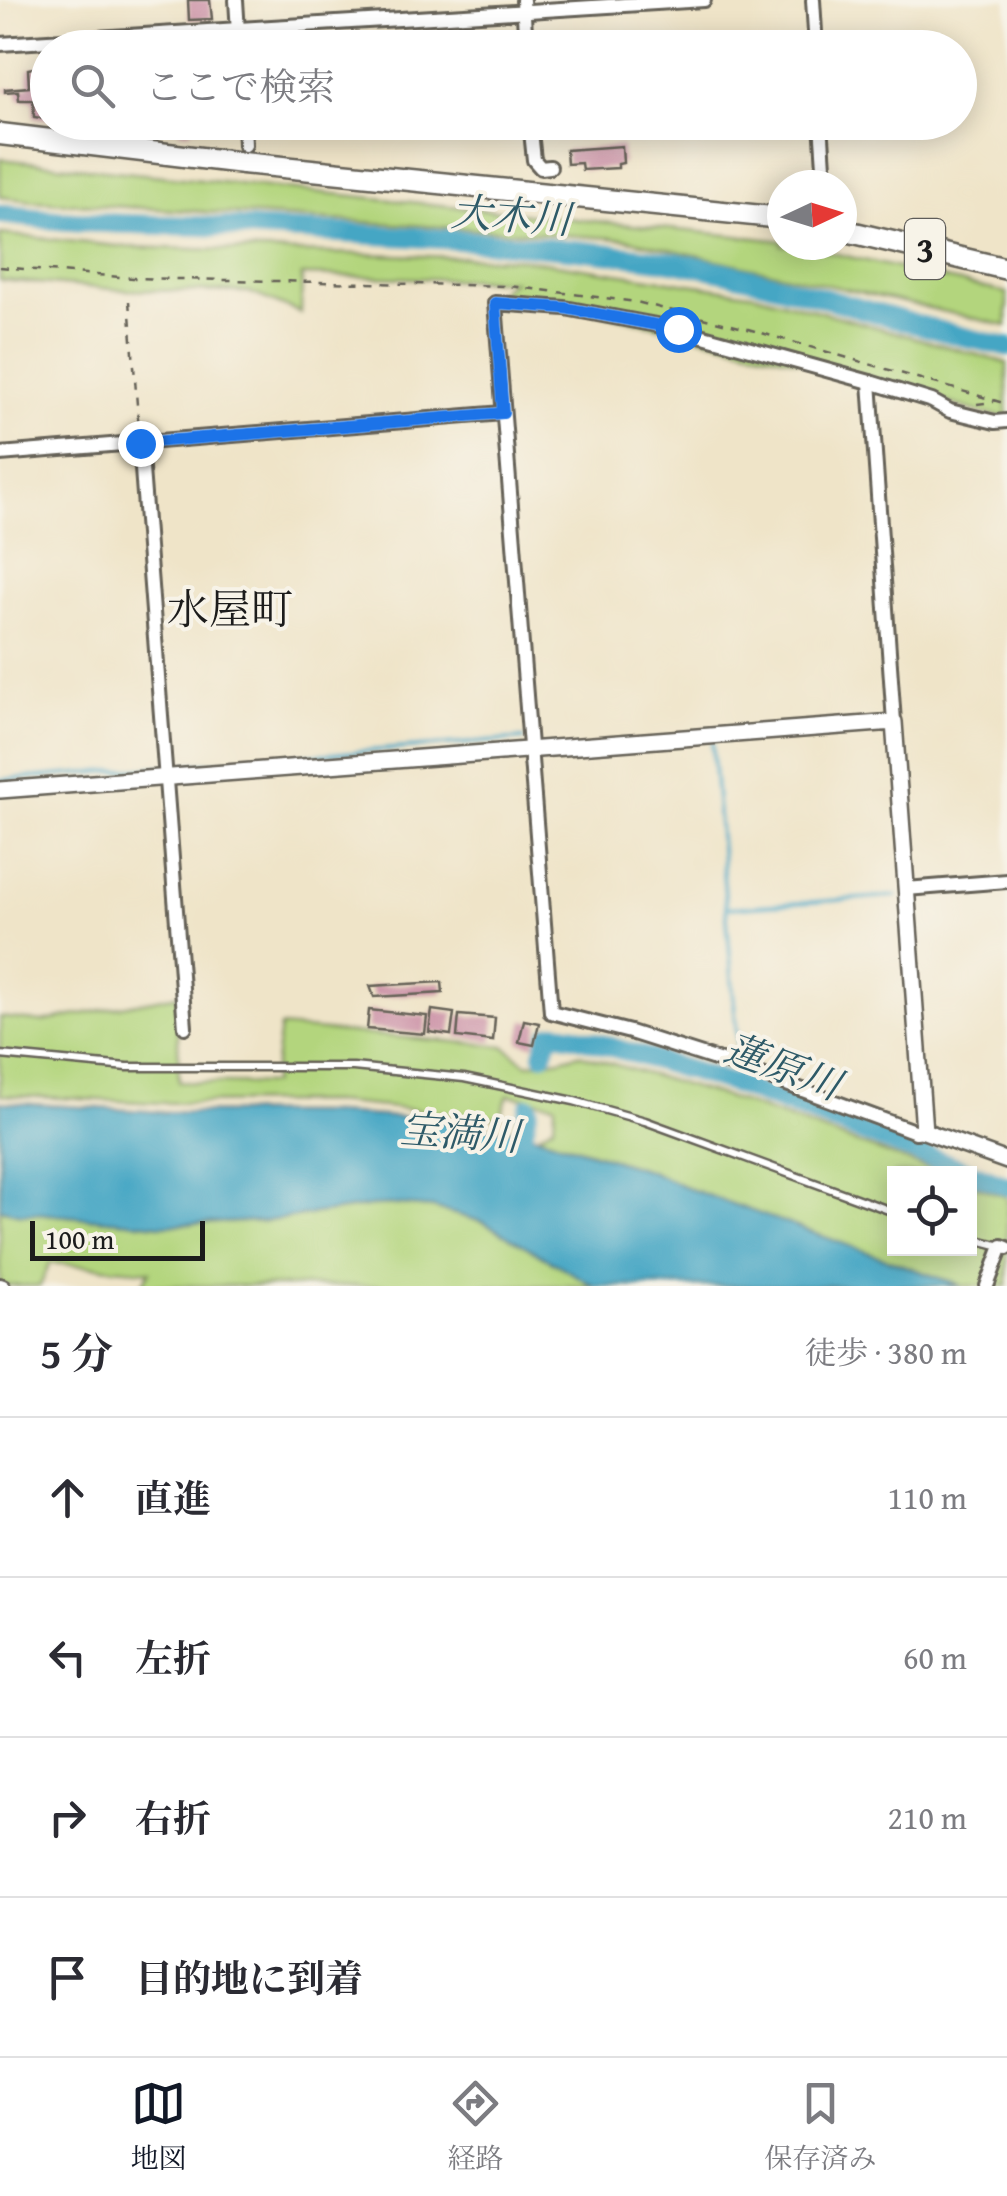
<!DOCTYPE html>
<html lang="ja">
<head>
<meta charset="utf-8">
<style>
	:root { --surface:#fff; --page:#f7f7f7; --text:#2b2b33; --muted:#7c7c81; --line:#e1e1e2; --accent:#111827 }
	body { margin:0; font-family:"Gentium Book Plus","Noto Serif JP",serif; background:var(--page); color:var(--text) }
	.controls { position:absolute; right:30px; bottom:30px; display:grid; overflow:hidden; border-radius:0px; box-shadow:0 5px 25px #0003 }
	.controls button { width:90px; height:90px; display:grid; place-items:center; padding:0; border:0; border-bottom:2px solid var(--line); background:var(--surface); color:var(--text); font:50px sans-serif }
	.compass { position:absolute; left:767px; top:170px; width:90px; height:90px; border-radius:50%; background:var(--surface); box-shadow:0 5px 25px #0003; rotate:86deg }
	.scale { position:absolute; left:30px; bottom:25px; width:175px; box-sizing:border-box; padding-left:10px; border:5px solid #1c1c1c; border-top:0; font-size:28px; line-height:35px; white-space:nowrap; color:#1c1c1c; -webkit-text-stroke:8px #f7f3e8; paint-order:stroke }
	.stop { position:absolute; width:30px; height:30px; margin:-22px; border:8px solid #1a73e8; border-radius:50%; background:#fff }
	.stop.end { background:#1a73e8; border-color:#fff; box-shadow:0 2px 10px #0008 }
	.list { margin:0; padding:0; list-style:none }
	h2 { display:flex; justify-content:space-between; align-items:center; height:130px; margin:0; padding:0 40px; font-size:42px }
	h2 small { font-size:32px; font-weight:400; color:var(--muted) }
	.list li { display:grid; grid-template-columns:65px 1fr auto; gap:30px; align-items:center; box-sizing:border-box; height:160px; padding:0 40px; border-top:2px solid var(--line) }
	.list b { display:block; font-size:38px; white-space:nowrap }
	.list em { font-size:32px; font-style:normal; color:var(--muted) }
	.icon { flex:none; width:55px; height:55px; fill:none; stroke:currentColor; stroke-width:2; stroke-linecap:round; stroke-linejoin:round }
	.map { position:relative; flex:none; width:1007px; height:1286px; overflow:hidden }
	.search { position:absolute; background:var(--surface); box-shadow:0 5px 25px #0003; left:30px; right:30px; top:30px; height:110px; display:flex; align-items:center; gap:25px; box-sizing:border-box; padding:0 35px; border-radius:55px; color:var(--muted); font-size:38px }
	.sheet { height:770px; background:var(--surface) }
	nav { display:flex; justify-content:space-around; align-items:center; box-sizing:border-box; height:140px; border-top:2px solid var(--line); background:var(--surface); font-size:28px; color:var(--muted) }
	nav a { display:grid; justify-items:center; gap:5px }
	nav .on { color:var(--accent) }
	.map>svg:first-child { display:block }
	.green { fill:#b3d57d; stroke:#68784c; stroke-width:2.5 }
	.water { fill:#44a6c4; stroke:#306170; stroke-width:2.5 }
	.lines { fill:none; stroke-linecap:round; stroke-linejoin:round }
	.stream { stroke:#44a6c4; stroke-width:4 }
	.river { stroke:#44a6c4; stroke-width:20 }
	.building { fill:#cc93a7 }
	.service-casing { stroke:#666258; stroke-width:11 }
	.minor-casing { stroke:#666258; stroke-width:18 }
	.tertiary-casing { stroke:#666258; stroke-width:20 }
	.trunk-casing { stroke:#666258; stroke-width:25 }
	.path { stroke:#666258; stroke-width:2.5; stroke-dasharray:8 8; stroke-linecap:butt }
	.service { stroke:#fff; stroke-width:6 }
	.minor { stroke:#fff; stroke-width:12 }
	.tertiary { stroke:#fff; stroke-width:15 }
	.trunk { stroke:#fff; stroke-width:20 }
	.route { stroke:#1a73e8; stroke-width:12 }
	.labels { text-anchor:middle; dominant-baseline:central; stroke-width:8; stroke-linejoin:round; paint-order:stroke }
	.shield { fill:#f7f3e8; stroke:#5e5c59; stroke-width:2.5 }
	.shield-label { font-size:35px; font-weight:bold; fill:#1c1c1c }
	.water-label { font-size:40px; font-style:italic; fill:#2e5a68; stroke:#f7f3e8 }
	.quarter-label { font-size:42px; fill:#1c1c1c; stroke:#f7f3e8 }
</style>
</head>
<body>
<div class="map">
<svg width="1007" height="1286" viewBox="0 0 1007 1286">
	<rect width="100%" height="100%" fill="#f7f3e8"/>
	<filter id="ink" filterUnits="userSpaceOnUse"><feTurbulence type="fractalNoise" baseFrequency=".01" numOctaves="2"/><feDisplacementMap in="SourceGraphic" scale="20" xChannelSelector="R" yChannelSelector="G"/><feConvolveMatrix kernelMatrix="1 2 1 2 8 2 1 2 1" color-interpolation-filters="sRGB"/></filter>
	<filter id="wash" filterUnits="userSpaceOnUse"><feTurbulence type="fractalNoise" baseFrequency=".0048" numOctaves="4" result="noise"/><feDisplacementMap in="SourceGraphic" scale="40" xChannelSelector="R" yChannelSelector="G"/><feGaussianBlur stdDeviation="2.25" result="paint"/><feColorMatrix in="noise" values="0 0 0 0 0 0 0 0 0 0 0 0 0 0 0 0 0 1.4 0 .05"/><feComposite in="paint" operator="in"/></filter>
	<g filter="url(#wash)">
		<rect width="100%" height="100%" fill="#efe4c8"/>
		<!-- green -->
		<g class="green">
			<polygon points="0,159 775,240 782,241 782,245 798,245 1007,293 1007,326 625,239 33,201 0,197"/>
			<polygon points="0,234 126,247 523,259 756,294 1007,363 1007,417 985,414 873,379 570,305 491,298 513,281 302,275 301,313 249,292 124,290 0,280"/>
			<polygon points="177,995 179,1082 272,1084 280,1027 504,1046 527,1064 560,1059 579,1054 736,1100 941,1173 894,1174 894,1248 970,1248 970,1184 1007,1197 1007,1286 962,1286 690,1189 650,1171 538,1135 554,1125 555,1104 508,1095 500,1118 333,1102 159,1103 0,1095 0,1017 42,1022"/>
			<polygon points="398,1205 433,1208 483,1222 595,1286 141,1286 150,1271 50,1263 40,1286 0,1286 0,1209 21,1214 36,1213 161,1225 267,1221 371,1206"/>
		</g>
		<!-- water -->
		<polygon class="water" points="0,1102 163,1112 335,1113 415,1118 504,1130 517,1129 650,1171 690,1189 962,1286 595,1286 483,1222 433,1208 398,1205 371,1206 267,1221 161,1225 36,1213 21,1214 0,1209"/>
		<g class="lines">
			<!-- stream -->
			<g class="stream">
				<polyline points="712,742 739,1061"/>
				<polyline points="172,766 523,739"/>
				<polyline points="0,780 160,767"/>
				<polyline points="727,908 896,896"/>
				<polyline points="543,1033 549,1035"/>
				<polyline points="734,1084 738,1074"/>
			</g>
			<!-- river -->
			<g class="river">
				<path d="M0 214C81 225 162 224 243 228 379 235 517 241 653 259 774 276 888 322 1007 347"/>
				<polyline points="543,1054 549,1035 556,1033 575,1036 734,1084 1007,1186"/>
				<polyline points="518,1156 529,1107"/>
			</g>
		</g>
		<g id="blocks">
			<!-- building -->
			<g class="building">
				<polygon points="188,0 210,0 212,19 189,20"/>
				<polygon points="206,41 207,48 172,48 172,43"/>
				<polygon points="48,65 48,119 34,117 33,100 19,100 18,91 5,92 5,89 29,87 28,69"/>
				<polygon points="178,122 202,122 202,127 190,128 191,132 179,131"/>
				<polygon points="622,146 623,163 618,164 618,168 582,170 581,163 567,164 566,150"/>
				<polygon points="442,982 443,993 374,997 370,986"/>
				<polygon points="369,1010 427,1016 425,1034 367,1029"/>
				<polygon points="432,1010 454,1013 451,1035 429,1032"/>
				<polygon points="459,1015 495,1018 493,1041 457,1037"/>
				<polygon points="524,1020 539,1023 534,1045 519,1042"/>
			</g>
		</g>
	</g>
	<g filter="url(#ink)">
		<use href="#blocks" fill-opacity="0" stroke="#666258" stroke-width="2.5"/>
		<g class="lines">
			<defs>
				<g id="service">
					<polyline points="0,1055 127,1067 353,1067 464,1078 574,1101 645,1121 894,1212"/>
					<polyline points="970,1238 1001,1246"/>
				</g>
				<g id="minor">
					<polyline points="236,0 239,48"/>
					<polyline points="523,0 526,48"/>
					<polyline points="813,0 816,48"/>
					<polyline points="0,44 704,0"/>
					<polyline points="244,122 245,145"/>
					<polyline points="530,122 534,160 541,168 550,167"/>
					<polyline points="821,122 825,182"/>
					<polyline points="870,382 894,722"/>
					<polyline points="140,443 185,1027"/>
					<polyline points="0,454 503,413"/>
					<polyline points="906,889 1007,881"/>
					<polyline points="924,1131 916,1132 743,1068 630,1032 551,1012 495,303 565,308 678,329 870,382 932,401 950,411 995,422 1007,421"/>
					<polyline points="0,1285 3,1286"/>
					<polyline points="987,1286 1002,1246 1007,1248"/>
				</g>
				<polyline id="tertiary" points="0,790 894,722 924,1131 1007,1161"/>
				<g id="trunk">
					<polyline points="0,134 243,163 782,218"/>
					<polyline points="842,230 1007,269"/>
				</g>
			</defs>
			<!-- service casing -->
			<use href="#service" class="service-casing"/>
			<!-- minor casing -->
			<use href="#minor" class="minor-casing"/>
			<!-- tertiary casing -->
			<use href="#tertiary" class="tertiary-casing"/>
			<!-- trunk casing -->
			<use href="#trunk" class="trunk-casing"/>
			<!-- path -->
			<g class="path">
				<polyline points="0,267 133,278 509,286 636,302 748,329 1007,404"/>
				<polyline points="129,301 139,431"/>
				<polyline points="977,404 994,402"/>
			</g>
			<!-- service -->
			<use href="#service" class="service"/>
			<!-- minor -->
			<use href="#minor" class="minor"/>
			<!-- tertiary -->
			<use href="#tertiary" class="tertiary"/>
			<!-- trunk -->
			<use href="#trunk" class="trunk"/>
		</g>
	</g>
	<g class="lines" filter="url(#ink)">
		<!-- route -->
		<polyline class="route" points="140,443 503,413 495,303 565,308 678,329"/>
	</g>
	<g class="labels">
		<!-- shield labels -->
		<rect class="shield" x="905" y="219" width="40" height="60" rx="8"/>
		<g class="shield-label">
			<text x="925" y="249">3</text>
		</g>
		<!-- water labels -->
		<g class="water-label">
			<text transform="translate(511 215) rotate(4)">大木川</text>
			<text transform="translate(783 1066) rotate(20)">蓮原川</text>
			<text transform="translate(460 1132) rotate(4)">宝満川</text>
		</g>
		<!-- quarter labels -->
		<g class="quarter-label">
			<text x="230" y="608">水屋町</text>
		</g>
	</g>
</svg>
<div class="controls">
<button><svg class="icon" aria-label="locate" viewBox="0 0 24 24"><circle cx="12" cy="12" r="6"/><path d="M12 2v4M12 18v4M2 12h4M18 12h4"/></svg></button>
</div>
<svg class="compass" viewBox="-18 -18 36 36"><path d="M0-13l5 13h-10z" fill="#e53935"/><path d="M0 13l5-13h-10z" fill="#7c7c81"/></svg>
<div class="scale">100 m</div>
<div class="stop" style="left:678px;top:329px"></div>
<div class="stop end" style="left:140px;top:443px"></div>
<div class="search"><svg class="icon" aria-label="search" viewBox="0 0 24 24"><circle cx="10" cy="10" r="6"/><path d="M15 15l6 6"/></svg>ここで検索</div>
</div>
<section class="sheet">
<h2>5 分<small>徒歩 · 380 m</small></h2>
<ul class="list">
<li><svg class="icon" aria-label="ahead" viewBox="0 0 24 24"><path d="M12 20V5M6 11l6-6 6 6"/></svg><div><b>直進</b></div><em>110 m</em></li>
<li><svg class="icon" aria-label="left" viewBox="0 0 24 24"><path d="M17 20v-9H6M10 6l-5 5 5 5"/></svg><div><b>左折</b></div><em>60 m</em></li>
<li><svg class="icon" aria-label="right" viewBox="0 0 24 24"><path d="M7 20v-9h11M14 6l5 5-5 5"/></svg><div><b>右折</b></div><em>210 m</em></li>
<li><svg class="icon" aria-label="arrive" viewBox="0 0 24 24"><path d="M6 21V4h12l-3 4 3 4H6"/></svg><div><b>目的地に到着</b></div></li>
</ul>
</section>
<nav>
<a class="on"><svg class="icon" aria-label="map" viewBox="0 0 24 24"><path d="M3 6l6-2 6 2 6-2v14l-6 2-6-2-6 2zM9 4v14M15 6v14"/></svg>地図</a>
<a><svg class="icon" aria-label="directions" viewBox="0 0 24 24"><path d="M12 3l9 9-9 9-9-9zM9 14v-3h6M13 9l2 2-2 2"/></svg>経路</a>
<a><svg class="icon" aria-label="saved" viewBox="0 0 24 24"><path d="M7 4h10v16l-5-4-5 4z"/></svg>保存済み</a>
</nav>
</body>
</html>
